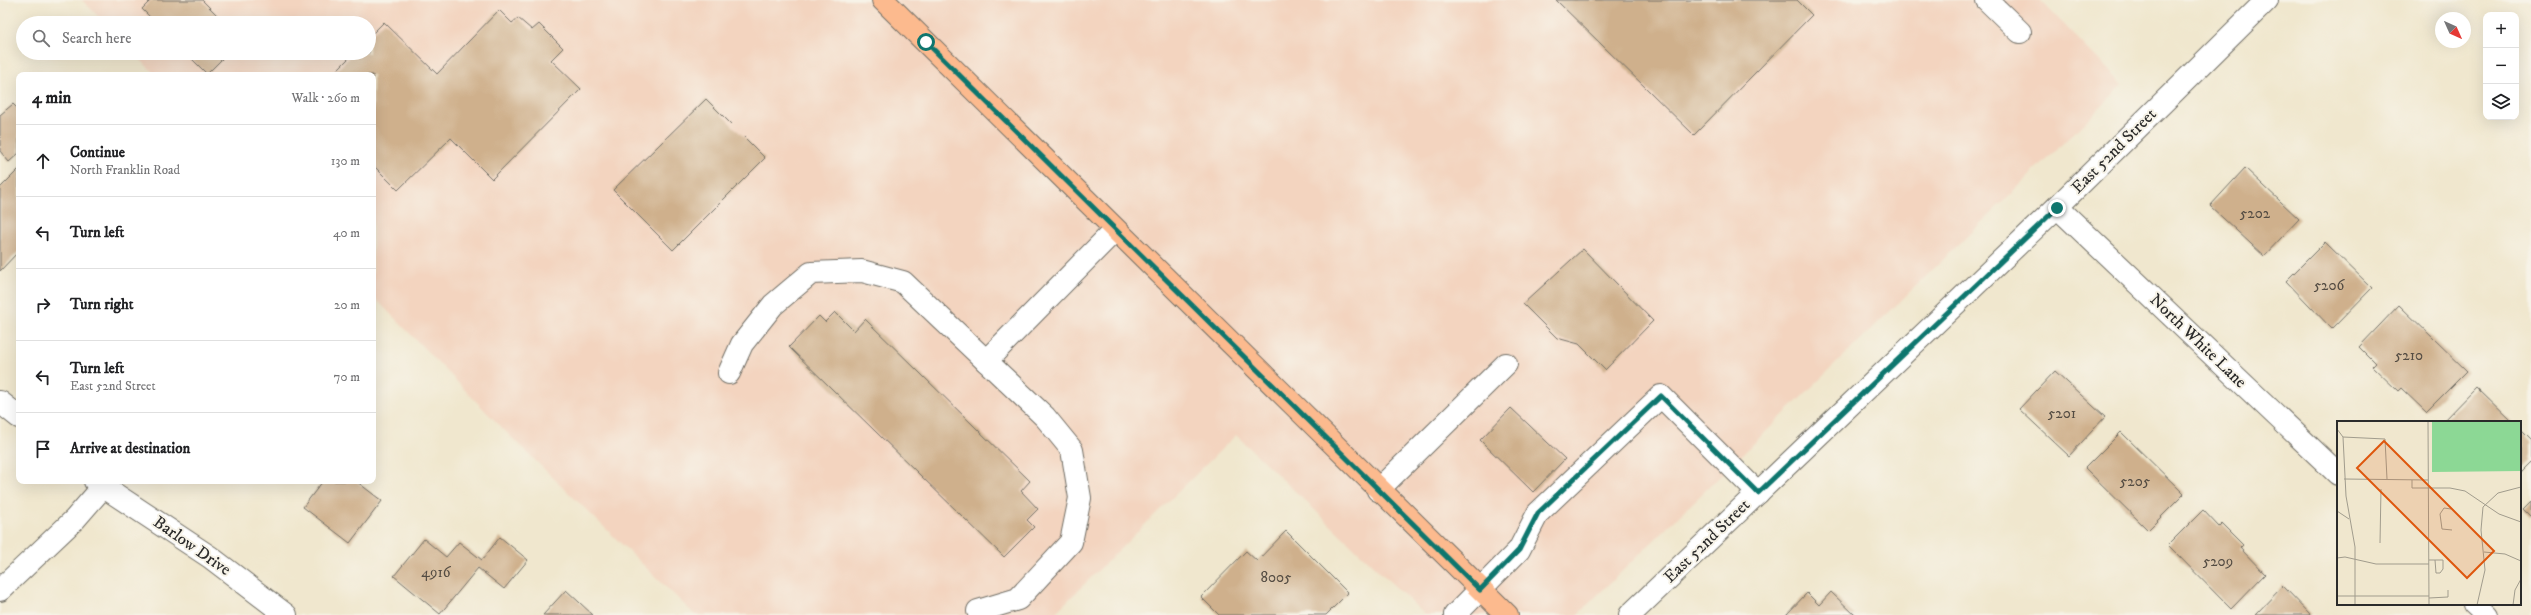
<!DOCTYPE html>
<html lang="en">
<head>
<meta charset="utf-8">
<style>
	:root { --surface:#fff; --page:#f6f6f6; --text:#202124; --muted:#757577; --line:#e0e0e0 }
	body { margin:0; font-family:"IM FELL DW Pica",serif; background:var(--page); color:var(--text) }
	.controls { position:absolute; right:12px; top:12px; display:grid; overflow:hidden; border-radius:8px; box-shadow:0 4px 16px #0002 }
	.controls button { width:36px; height:36px; display:grid; place-items:center; padding:0; border:0; border-bottom:1px solid var(--line); background:var(--surface); color:var(--text); font:20px sans-serif }
	.compass { position:absolute; left:2435px; top:12px; width:36px; height:36px; border-radius:50%; background:var(--surface); box-shadow:0 4px 16px #0002; rotate:135deg }
	.stop { position:absolute; width:12px; height:12px; margin:-9px; border:3px solid #0f766e; border-radius:50%; background:#fff }
	.stop.end { background:#0f766e; border-color:#fff; box-shadow:0 1px 4px #0008 }
	.list { margin:0; padding:0; list-style:none }
	h2 { display:flex; justify-content:space-between; align-items:center; height:52px; margin:0; padding:0 16px; font-size:17px }
	h2 small { font-size:13px; font-weight:400; color:var(--muted) }
	.list li { display:grid; grid-template-columns:26px 1fr auto; gap:12px; align-items:center; box-sizing:border-box; height:72px; padding:0 16px; border-top:1px solid var(--line) }
	.list b { display:block; font-size:15px; white-space:nowrap }
	.list p { margin:0; font-size:13px; white-space:nowrap; color:var(--muted) }
	.list em { font-size:13px; font-style:normal; color:var(--muted) }
	.icon { flex:none; width:22px; height:22px; fill:none; stroke:currentColor; stroke-width:2; stroke-linecap:round; stroke-linejoin:round }
	.map { position:relative; flex:none; width:2531px; height:615px; overflow:hidden }
	.search { position:absolute; background:var(--surface); box-shadow:0 4px 16px #0002; left:16px; top:16px; width:360px; height:44px; display:flex; align-items:center; gap:10px; box-sizing:border-box; padding:0 14px; border-radius:22px; color:var(--muted); font-size:15px }
	.panel { position:absolute; background:var(--surface); box-shadow:0 4px 16px #0002; left:16px; top:72px; width:360px; height:412px; border-radius:8px }
	.map>svg:first-child { display:block }
	.built { fill:#f3d4bf }
	.building { fill:#cfb08c }
	.lines { fill:none; stroke-linecap:round; stroke-linejoin:round }
	.minor-casing { stroke:#706d64; stroke-width:24 }
	.major-casing { stroke:#706d64; stroke-width:24 }
	.minor { stroke:#fff; stroke-width:22 }
	.major { stroke:#fcba8e; stroke-width:22 }
	.route { stroke:#0f766e; stroke-width:5 }
	.labels { text-anchor:middle; dominant-baseline:central; stroke-width:4; stroke-linejoin:round; paint-order:stroke }
	.number-label { font-size:15px; fill:#544c43 }
	.street-label { font-size:17px; fill:#2b2b2b; stroke:#f7f3e8 }
	.inset-road { fill:none; stroke:#a19c8d; stroke-width:1 }
	.view { fill:#df570e; fill-opacity:0.15; stroke:#df570e; stroke-width:2 }
	.inset-edge { fill:none; stroke:#2b2b2b; stroke-width:2 }
</style>
</head>
<body>
<div class="map">
<svg width="2531" height="615" viewBox="0 0 2531 615">
	<rect width="100%" height="100%" fill="#f7f3e8"/>
	<filter id="ink" filterUnits="userSpaceOnUse"><feTurbulence type="fractalNoise" baseFrequency=".025" numOctaves="2"/><feDisplacementMap in="SourceGraphic" scale="8" xChannelSelector="R" yChannelSelector="G"/><feConvolveMatrix kernelMatrix="1 2 1 2 8 2 1 2 1" color-interpolation-filters="sRGB"/></filter>
	<filter id="wash" filterUnits="userSpaceOnUse"><feTurbulence type="fractalNoise" baseFrequency=".012" numOctaves="4" result="noise"/><feDisplacementMap in="SourceGraphic" scale="16" xChannelSelector="R" yChannelSelector="G"/><feGaussianBlur stdDeviation="0.9" result="paint"/><feColorMatrix in="noise" values="0 0 0 0 0 0 0 0 0 0 0 0 0 0 0 0 0 1.4 0 .05"/><feComposite in="paint" operator="in"/></filter>
	<g filter="url(#wash)">
		<rect width="100%" height="100%" fill="#f0e7ce"/>
		<!-- built -->
		<polygon class="built" points="82,0 2040,0 2123,85 1577,615 1425,615 1236,435 1053,615 695,615 511,437 373,296 373,75 156,75 134,53 369,53 369,23 105,23"/>
		<g id="blocks">
			<!-- building -->
			<g class="building">
				<polygon points="151,0 202,0 225,23 156,23 142,9"/>
				<polygon points="1556,0 1797,0 1812,15 1694,135"/>
				<polygon points="499,10 512,23 518,18 532,30 539,24 563,48 551,60 581,89 492,179 451,138 398,190 373,165 373,75 332,75 354,53 369,53 369,37 384,22 437,74"/>
				<polygon points="186,53 228,53 207,74"/>
				<polygon points="706,99 765,158 673,250 613,190"/>
				<polygon points="13,104 19,110 19,153 9,162 0,151 0,115"/>
				<polygon points="2245,168 2299,219 2264,256 2210,206"/>
				<polygon points="19,169 19,251 0,271 0,188"/>
				<polygon points="2325,242 2372,288 2332,329 2286,281"/>
				<polygon points="1583,249 1653,321 1605,370 1579,344 1557,338 1523,304"/>
				<polygon points="2399,305 2467,371 2426,412 2401,388 2398,391 2372,366 2375,363 2359,347"/>
				<polygon points="835,312 854,331 865,319 1030,481 1021,491 1038,509 1027,520 1034,527 1004,557 789,347 819,316 825,322"/>
				<polygon points="2055,371 2105,417 2069,456 2019,409"/>
				<polygon points="2476,387 2512,422 2442,422"/>
				<polygon points="1511,408 1565,459 1533,492 1480,440"/>
				<polygon points="2520,429 2531,440 2531,461 2520,472"/>
				<polygon points="2121,432 2184,494 2148,530 2085,468"/>
				<polygon points="323,481 356,481 382,501 350,543 303,507"/>
				<polygon points="2531,501 2531,517 2523,509"/>
				<polygon points="2203,510 2219,527 2222,524 2243,545 2240,548 2265,574 2231,609 2168,545"/>
				<polygon points="1286,531 1348,593 1326,615 1219,615 1201,597 1246,551 1257,561"/>
				<polygon points="500,537 528,560 504,589 478,568 440,614 394,576 424,539 446,557 459,542 482,560"/>
				<polygon points="2283,586 2311,615 2255,615"/>
				<polygon points="566,590 593,615 543,615"/>
				<polygon points="1831,592 1855,615 1786,615 1807,593 1819,605"/>
			</g>
		</g>
	</g>
	<g filter="url(#ink)">
		<use href="#blocks" fill-opacity="0" stroke="#706d64" stroke-width="1"/>
		<g class="lines">
			<defs>
				<g id="minor">
					<polyline points="1987,0 2020,32"/>
					<polyline points="2057,207 2338,474"/>
					<polyline points="986,361 1115,230"/>
					<polyline points="729,373 742,344 773,305 811,273 862,271 903,282 1045,417 1072,450 1080,498 1071,542 1018,599 978,611"/>
					<polyline points="0,402 19,417"/>
					<polyline points="95,481 210,557 286,615"/>
					<polyline points="1378,490 1506,364"/>
					<polyline points="0,590 75,519 102,488"/>
					<polyline points="2474,604 2486,615"/>
					<polyline points="1455,615 1519,550 1538,513 1661,396 1758,493"/>
					<polyline points="1630,615 2057,207 2267,0"/>
				</g>
				<polyline id="major" points="883,0 1507,615"/>
			</defs>
			<!-- minor casing -->
			<use href="#minor" class="minor-casing"/>
			<!-- major casing -->
			<use href="#major" class="major-casing"/>
			<!-- minor -->
			<use href="#minor" class="minor"/>
			<!-- major -->
			<use href="#major" class="major"/>
		</g>
	</g>
	<g class="lines" filter="url(#ink)">
		<!-- route -->
		<polyline class="route" points="926,42 1480,590 1519,550 1538,513 1661,396 1758,493 2057,208"/>
	</g>
	<g class="labels">
		<!-- number labels -->
		<g class="number-label">
			<text x="2255" y="213">5202</text>
			<text x="2329" y="285">5206</text>
			<text x="2409" y="355">5210</text>
			<text x="2062" y="413">5201</text>
			<text x="2135" y="481">5205</text>
			<text x="2218" y="561">5209</text>
			<text x="436" y="572">4916</text>
			<text x="1276" y="577">8005</text>
		</g>
		<!-- street labels -->
		<g class="street-label">
			<text transform="translate(2114 151) rotate(-45)">East 52nd Street</text>
			<text transform="translate(2198 341) rotate(44)">North White Lane</text>
			<text transform="translate(1707 541) rotate(-44)">East 52nd Street</text>
			<text transform="translate(192 546) rotate(35)">Barlow Drive</text>
		</g>
	</g>
	<!-- overview -->
	<g transform="translate(2337 421)">
		<rect width="184" height="184" fill="#f0e7ce"/>
		<path d="M95 0H184V50L95 51Z" fill="#8cd895"/>
		<path class="inset-road" d="M91 0 92 184M0 8 6 16 9 75 18 126V184M6 16 48 18 50 58M7 58 91 59M75 59V67H113L128 70 162 93 184 101M114 88 107 87 103 93 105 108 115 109M0 90 12 98M43 122 44 68M147 131 168 133 184 140M0 137 8 136 39 143H92M92 139H106V148L103 152H99L98 139M0 175H92M92 177 111 176V169M140 184 148 149 144 109 146 86 161 72 184 66M176 184 178 169 184 158"/>
		<path class="view" d="M47 20 157 130 130 157 20 47Z"/>
		<rect width="184" height="184" class="inset-edge"/>
	</g>
</svg>
<div class="controls">
<button>+</button>
<button>−</button>
<button><svg class="icon" aria-label="layers" viewBox="0 0 24 24"><path d="M12 4l9 5-9 5-9-5zM3 14l9 5 9-5"/></svg></button>
</div>
<svg class="compass" viewBox="-18 -18 36 36"><path d="M0-13l5 13h-10z" fill="#e53935"/><path d="M0 13l5-13h-10z" fill="#757577"/></svg>
<div class="stop" style="left:926px;top:42px"></div>
<div class="stop end" style="left:2057px;top:208px"></div>
<div class="search"><svg class="icon" aria-label="search" viewBox="0 0 24 24"><circle cx="10" cy="10" r="6"/><path d="M15 15l6 6"/></svg>Search here</div>
<section class="panel">
<h2>4 min<small>Walk · 260 m</small></h2>
<ul class="list">
<li><svg class="icon" aria-label="ahead" viewBox="0 0 24 24"><path d="M12 20V5M6 11l6-6 6 6"/></svg><div><b>Continue</b><p>North Franklin Road</p></div><em>130 m</em></li>
<li><svg class="icon" aria-label="left" viewBox="0 0 24 24"><path d="M17 20v-9H6M10 6l-5 5 5 5"/></svg><div><b>Turn left</b></div><em>40 m</em></li>
<li><svg class="icon" aria-label="right" viewBox="0 0 24 24"><path d="M7 20v-9h11M14 6l5 5-5 5"/></svg><div><b>Turn right</b></div><em>20 m</em></li>
<li><svg class="icon" aria-label="left" viewBox="0 0 24 24"><path d="M17 20v-9H6M10 6l-5 5 5 5"/></svg><div><b>Turn left</b><p>East 52nd Street</p></div><em>70 m</em></li>
<li><svg class="icon" aria-label="arrive" viewBox="0 0 24 24"><path d="M6 21V4h12l-3 4 3 4H6"/></svg><div><b>Arrive at destination</b></div></li>
</ul>
</section>
</div>
</body>
</html>
